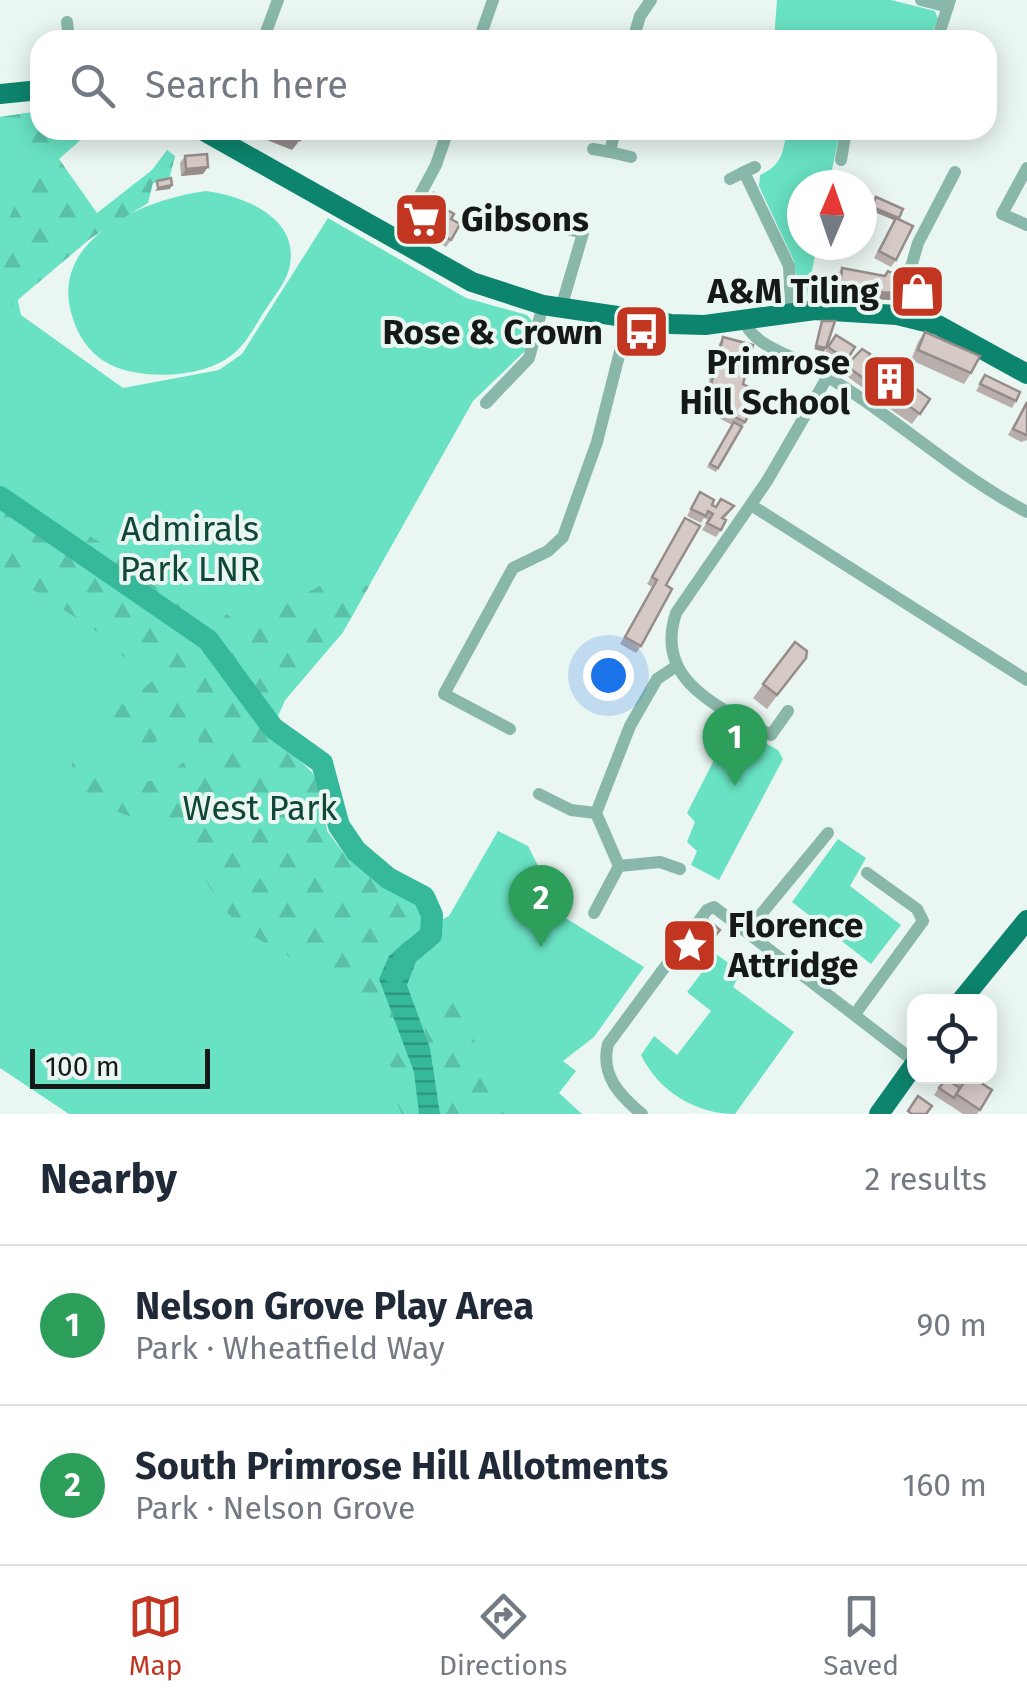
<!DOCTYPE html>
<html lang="en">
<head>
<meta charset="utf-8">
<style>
	:root { --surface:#fff; --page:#f2f2f3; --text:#1f2937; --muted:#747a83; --line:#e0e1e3; --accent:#c23621 }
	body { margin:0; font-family:"Fira Sans",sans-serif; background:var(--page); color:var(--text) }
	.controls { position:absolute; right:30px; bottom:30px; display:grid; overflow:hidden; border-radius:20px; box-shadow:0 5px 25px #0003 }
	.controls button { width:90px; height:90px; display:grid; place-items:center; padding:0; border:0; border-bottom:2px solid var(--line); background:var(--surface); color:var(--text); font:50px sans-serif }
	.compass { position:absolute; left:787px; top:170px; width:90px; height:90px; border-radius:50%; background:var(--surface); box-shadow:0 5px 25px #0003; rotate:2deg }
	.scale { position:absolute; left:30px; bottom:25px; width:180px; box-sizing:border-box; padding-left:10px; border:5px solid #151918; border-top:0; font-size:28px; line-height:35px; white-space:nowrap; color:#151918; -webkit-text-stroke:8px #eaf6f2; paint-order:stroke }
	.you { position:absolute; left:608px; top:675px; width:35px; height:35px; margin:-25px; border:8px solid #fff; border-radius:50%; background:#1a73e8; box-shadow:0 0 0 15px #1a73e833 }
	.badge { display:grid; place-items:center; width:65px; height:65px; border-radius:50%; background:var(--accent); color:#fff; font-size:32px; font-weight:700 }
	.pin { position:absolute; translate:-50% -82px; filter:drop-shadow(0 2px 5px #0008) }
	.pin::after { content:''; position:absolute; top:52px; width:35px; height:30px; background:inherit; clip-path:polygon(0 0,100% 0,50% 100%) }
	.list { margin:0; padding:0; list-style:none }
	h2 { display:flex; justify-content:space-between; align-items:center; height:130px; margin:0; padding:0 40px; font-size:42px }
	h2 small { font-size:32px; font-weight:400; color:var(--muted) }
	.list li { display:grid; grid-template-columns:65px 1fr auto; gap:30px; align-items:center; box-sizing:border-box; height:160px; padding:0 40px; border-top:2px solid var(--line) }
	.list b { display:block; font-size:38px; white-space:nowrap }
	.list p { margin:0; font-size:32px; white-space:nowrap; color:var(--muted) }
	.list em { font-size:32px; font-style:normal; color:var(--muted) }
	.icon { flex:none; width:55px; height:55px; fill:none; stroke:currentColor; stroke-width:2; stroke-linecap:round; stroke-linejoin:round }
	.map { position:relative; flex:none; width:1027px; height:1114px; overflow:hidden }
	.search { position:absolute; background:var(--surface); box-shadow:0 5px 25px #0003; left:30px; right:30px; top:30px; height:110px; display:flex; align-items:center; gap:25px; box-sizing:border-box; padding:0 35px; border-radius:30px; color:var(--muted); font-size:38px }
	.sheet { height:450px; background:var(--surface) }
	nav { display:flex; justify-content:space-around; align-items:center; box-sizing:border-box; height:140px; border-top:2px solid var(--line); background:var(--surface); font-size:28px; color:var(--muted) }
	nav a { display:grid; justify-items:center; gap:5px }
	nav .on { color:var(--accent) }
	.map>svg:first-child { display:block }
	.green { fill:#69e2c3 }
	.forest { fill:url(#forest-firs) }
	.water { fill:url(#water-rules) }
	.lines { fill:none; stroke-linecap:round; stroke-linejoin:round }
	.river { stroke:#36b99b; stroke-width:22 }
	.street { stroke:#89b8aa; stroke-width:12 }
	.primary { stroke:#0d846d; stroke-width:20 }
	.wall { fill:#b8aeab }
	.shaded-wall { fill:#968d8b }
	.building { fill:#d6cac7; stroke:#968d8b; stroke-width:2.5 }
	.labels { text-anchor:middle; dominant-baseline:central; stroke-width:8; stroke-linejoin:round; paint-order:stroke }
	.poi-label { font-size:35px; font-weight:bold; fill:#151918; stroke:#eaf6f2; text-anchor:end }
	.park-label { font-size:35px; fill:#10473a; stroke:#eaf6f2 }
</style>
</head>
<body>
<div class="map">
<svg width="1027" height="1114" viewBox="0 0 1027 1114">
	<defs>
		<pattern id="forest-firs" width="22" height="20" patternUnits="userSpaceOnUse" patternTransform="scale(2.5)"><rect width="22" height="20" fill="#69e2c3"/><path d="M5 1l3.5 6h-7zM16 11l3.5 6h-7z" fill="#5ac1a7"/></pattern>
		<pattern id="water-rules" width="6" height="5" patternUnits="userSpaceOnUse" patternTransform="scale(2.5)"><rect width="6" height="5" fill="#36b99b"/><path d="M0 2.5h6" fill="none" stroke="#2c967d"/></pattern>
	</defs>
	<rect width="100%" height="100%" fill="#eaf6f2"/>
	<!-- green -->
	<g class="green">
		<polygon points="777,0 891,0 935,11 938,19 929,40 774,40"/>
		<path d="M40 111V130H53L18 301 21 315 123 388 219 370 242 354 328 218 466 298 527 315 532 321 525 351 473 401 343 632 285 700 268 738C289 753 315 766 321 792 324 805 322 820 327 831 345 868 386 883 417 903L437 946 441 920 449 916 498 831 528 846 564 917 644 967 594 1037 563 1061 576 1071 559 1093 582 1114H69L0 1068V117Z"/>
		<path d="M787 130H840L829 185H802V245H817L807 297 798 291 794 261 759 186 760 175C782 165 783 153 787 130Z"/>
		<path d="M206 191C245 196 302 219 289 269 285 284 274 296 266 309 255 325 246 346 229 357 201 378 142 380 111 365 89 354 77 335 71 312 51 237 146 199 206 191Z"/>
		<polygon points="732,725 778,750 783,759 719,880 691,865 697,851 687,842 695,822 687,813"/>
		<polygon points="838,839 866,858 850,886 901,925 871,964 792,902"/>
		<path d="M716 954 741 972 733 987 794 1032 735 1114C696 1114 658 1091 641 1055L654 1036 677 1055 711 1011 687 992Z"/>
	</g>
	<!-- forest -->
	<g class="forest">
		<polygon points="40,111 40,130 92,130 59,159 97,213 152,170 167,150 175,156 169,180 153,183 148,203 91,238 0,315 0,218 9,218 39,154 21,145 11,126 0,130 0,117"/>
		<path d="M0 485 247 626 330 580 369 586 343 632 285 700 268 738 312 772 321 790 327 831 349 860 421 909 423 930 389 956 379 979 414 1072 419 1114H402L396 1101V1074L383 1056C400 989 279 963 239 925 227 913 215 898 207 882 199 864 198 840 181 827 166 815 146 822 129 816 106 809 87 795 70 779L73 760C91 759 93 765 109 773 148 793 172 777 198 746L199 731 191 723C164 726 157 755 125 745 112 741 108 734 105 721 124 697 152 690 166 662L160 654 124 657 102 635 0 568Z"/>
		<polygon points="442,972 450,973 459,986 486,1083 504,1114 440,1114 424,1026 435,1012 436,980"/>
	</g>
	<!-- water -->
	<polygon class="water" points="406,941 417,959 407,985 430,1048 440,1114 419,1114 414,1072 379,979 389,956"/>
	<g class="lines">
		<!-- river -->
		<polyline class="river" points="0,497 208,640 273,728 322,763 339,826 356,851 388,878 424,897 432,915 431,935 408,954 395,974"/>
		<!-- street -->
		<g class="street">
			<polyline points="921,0 948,7"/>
			<polyline points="67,22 69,40"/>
			<polyline points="263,40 278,0"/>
			<polyline points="479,40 493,0"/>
			<polyline points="633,40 640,16 651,0"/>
			<polyline points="937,40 950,0"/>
			<polyline points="593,149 610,152 615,130"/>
			<polyline points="610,152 631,157"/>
			<polyline points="841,160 846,130"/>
			<polyline points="755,167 744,172 789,266 791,311"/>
			<polyline points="1027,168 1002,214 1027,225"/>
			<polyline points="730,179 744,172"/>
			<polyline points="397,238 436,165 448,130"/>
			<polyline points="561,308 583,233 564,228"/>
			<polyline points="897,315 918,243 955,172"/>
			<path d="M743 318C751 345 787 353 809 366 886 408 949 471 1027 512"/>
			<polyline points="486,403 529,358 543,305"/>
			<polyline points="751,505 1027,680"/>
			<polyline points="675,667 657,679 630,726 596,813 619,866 660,862 680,869"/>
			<path d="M788 711 771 735C721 708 653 682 676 613L767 481 828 376"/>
			<polyline points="510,729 444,694 513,568 548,551 563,537 597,442 628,320"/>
			<polyline points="539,794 571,810 596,813"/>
			<polyline points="594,913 619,866"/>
			<polyline points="748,930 828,833"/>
			<polyline points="855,1014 923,921 917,909 867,873"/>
			<path d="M642 1114C620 1096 600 1075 608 1044L707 910 714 907 914 1061"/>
		</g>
		<!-- primary -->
		<g class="primary">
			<polyline points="0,94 40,90"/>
			<polyline points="202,130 472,282 543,305 671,324 705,325 815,310 897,315 938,325 1027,374"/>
			<polyline points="960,1002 1027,920"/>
			<polyline points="879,1114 914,1065"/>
		</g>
	</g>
	<!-- wall -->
	<g class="wall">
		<polygon points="185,156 203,174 181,176 180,163"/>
		<polygon points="434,193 437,211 451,219 451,240 446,247 413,228"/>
		<polygon points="876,197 898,219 896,260 891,267 874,258 894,220 870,210"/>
		<polygon points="842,268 884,276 888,271 896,293 891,300 835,297 837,275"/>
		<polygon points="925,332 971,373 964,384 911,360 918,342"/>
		<polygon points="836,335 855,347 842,367 824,354"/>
		<polygon points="723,337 743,384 745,422 716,472 707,467 732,425 715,416 718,409 708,407 711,397 705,396 719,344"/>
		<polygon points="899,357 908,363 885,400 876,394"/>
		<polygon points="846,366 875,386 870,393 841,372"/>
		<polygon points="985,375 1016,401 1012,408 976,391"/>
		<polygon points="895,396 930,399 912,424 887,407"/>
		<polygon points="1027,401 1027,440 1021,442 1008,435"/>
		<polygon points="700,492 715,507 721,499 729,513 723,519 721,530 716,537 702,530 708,520 704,518 701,523 687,516"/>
		<polygon points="685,518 666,585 641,646 636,653 620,644 652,587 647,584"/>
		<polygon points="795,642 806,658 767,709 753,698"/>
		<polygon points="708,920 720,930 697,960 685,951 690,944 699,937 696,935"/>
		<polygon points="947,1076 970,1076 992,1090 977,1114 963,1114 934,1095"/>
	</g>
	<!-- shaded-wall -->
	<g class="shaded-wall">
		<polygon points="267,130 276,130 300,140 292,150 262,138"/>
		<polygon points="208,167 203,174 181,176 186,169"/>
		<polygon points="172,185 170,189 155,191 158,188"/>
		<polygon points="872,207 899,218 896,221 870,210"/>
		<polygon points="840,290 896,293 891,300 835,297"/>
		<polygon points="816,346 826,348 824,352 814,349"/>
		<polygon points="710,389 715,390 711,397 705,396"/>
		<polygon points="713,400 723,402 718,409 708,407"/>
	</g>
	<!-- building -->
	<g class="building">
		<polygon points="276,130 303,130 300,140"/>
		<polygon points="207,154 208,167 186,169 185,156"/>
		<polygon points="171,178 172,185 158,188 157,181"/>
		<polygon points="434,193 439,197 437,211 449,211 454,214 451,219 460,224 451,240 418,221"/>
		<polygon points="876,197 903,209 899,218 872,207"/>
		<polygon points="896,218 913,226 896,260 879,251"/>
		<polygon points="842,268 885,276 888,271 903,278 896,293 840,290"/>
		<polygon points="822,321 835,321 826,348 816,346"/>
		<polygon points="925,332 980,356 971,373 918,350"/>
		<polygon points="836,335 855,347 847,360 828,347"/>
		<polygon points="723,337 753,345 743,384 760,393 745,422 720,409 723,402 713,400 715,390 710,389"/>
		<polygon points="862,349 870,354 866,361 872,365 877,359 885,365 875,386 846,366"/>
		<polygon points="899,357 908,363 890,393 881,387"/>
		<polygon points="985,375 1020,392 1016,401 980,384"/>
		<polygon points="905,381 930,399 920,414 895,396"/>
		<polygon points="1027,402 1027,434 1026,435 1013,429"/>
		<polygon points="734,422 742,427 718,468 710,464"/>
		<polygon points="700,492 714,500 712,505 716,507 721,499 734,506 722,518 726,520 721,530 707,523 713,514 708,511 706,516 691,509"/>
		<polygon points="685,518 700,526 666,585 672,589 641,646 625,637 657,580 652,577"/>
		<polygon points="795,642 807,651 806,658 777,695 763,684"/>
		<polygon points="708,920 720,930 702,953 690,944 707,932 701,928"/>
		<polygon points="950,1076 970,1076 992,1090 980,1110 956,1094 963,1084"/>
		<polygon points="946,1079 960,1088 954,1098 939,1088"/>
		<polygon points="918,1096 932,1106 926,1114 912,1114 908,1111"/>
	</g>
	<!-- icons -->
	<defs>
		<symbol id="supermarket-square" viewBox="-11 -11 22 22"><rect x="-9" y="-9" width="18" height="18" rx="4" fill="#c23621" stroke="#eaf6f2"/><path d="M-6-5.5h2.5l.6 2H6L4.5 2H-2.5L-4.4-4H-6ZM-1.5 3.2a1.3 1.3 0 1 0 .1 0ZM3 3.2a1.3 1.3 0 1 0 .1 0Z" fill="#fff"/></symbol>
		<symbol id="shop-square" viewBox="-11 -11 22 22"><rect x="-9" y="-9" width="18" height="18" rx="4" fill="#c23621" stroke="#eaf6f2"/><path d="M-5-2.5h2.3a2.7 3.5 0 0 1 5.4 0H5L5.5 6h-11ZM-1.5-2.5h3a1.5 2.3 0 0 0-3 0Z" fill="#fff"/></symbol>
		<symbol id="bus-square" viewBox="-11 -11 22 22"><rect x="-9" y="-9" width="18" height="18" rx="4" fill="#c23621" stroke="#eaf6f2"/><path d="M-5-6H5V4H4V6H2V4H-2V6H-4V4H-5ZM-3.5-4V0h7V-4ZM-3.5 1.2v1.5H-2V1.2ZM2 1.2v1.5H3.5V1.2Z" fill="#fff"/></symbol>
		<symbol id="building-square" viewBox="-11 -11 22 22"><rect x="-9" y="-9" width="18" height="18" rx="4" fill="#c23621" stroke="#eaf6f2"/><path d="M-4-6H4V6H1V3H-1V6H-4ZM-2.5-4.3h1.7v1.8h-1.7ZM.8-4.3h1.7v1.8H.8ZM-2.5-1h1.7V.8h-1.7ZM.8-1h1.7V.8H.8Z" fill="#fff"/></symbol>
		<symbol id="sight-square" viewBox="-11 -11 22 22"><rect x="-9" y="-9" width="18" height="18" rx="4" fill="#c23621" stroke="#eaf6f2"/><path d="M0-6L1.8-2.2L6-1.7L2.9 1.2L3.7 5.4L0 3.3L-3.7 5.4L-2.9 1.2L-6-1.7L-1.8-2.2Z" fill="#fff"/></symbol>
	</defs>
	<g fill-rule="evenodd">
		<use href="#supermarket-square" x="390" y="188" width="63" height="63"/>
		<use href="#shop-square" x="886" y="260" width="63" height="63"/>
		<use href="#bus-square" x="610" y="300" width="63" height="63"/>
		<use href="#building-square" x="858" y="350" width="63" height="63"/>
		<use href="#sight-square" x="658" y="914" width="63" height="63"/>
	</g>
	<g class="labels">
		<!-- poi labels -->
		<g class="poi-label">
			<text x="461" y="219" text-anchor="start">Gibsons</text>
			<text x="879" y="291">A&amp;M Tiling</text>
			<text x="603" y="332">Rose &amp; Crown</text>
			<text x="850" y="362">Primrose<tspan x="850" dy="40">Hill School</tspan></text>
			<text x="728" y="925" text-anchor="start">Florence<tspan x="728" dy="40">Attridge</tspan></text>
		</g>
		<!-- park labels -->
		<g class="park-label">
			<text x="190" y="529">Admirals<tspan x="190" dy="40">Park LNR</tspan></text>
			<text x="260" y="808">West Park</text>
		</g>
	</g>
</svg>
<div class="controls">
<button><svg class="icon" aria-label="locate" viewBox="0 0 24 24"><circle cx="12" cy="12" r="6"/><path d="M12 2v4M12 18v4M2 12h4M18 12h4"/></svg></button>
</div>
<svg class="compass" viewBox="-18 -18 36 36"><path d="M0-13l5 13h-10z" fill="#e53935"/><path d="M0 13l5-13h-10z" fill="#747a83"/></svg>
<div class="scale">100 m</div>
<div class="you"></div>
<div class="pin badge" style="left:735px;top:786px;background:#2e9e5b">1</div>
<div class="pin badge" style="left:541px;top:947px;background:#2e9e5b">2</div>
<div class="search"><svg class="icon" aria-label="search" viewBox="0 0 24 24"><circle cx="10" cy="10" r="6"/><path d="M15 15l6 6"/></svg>Search here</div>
</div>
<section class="sheet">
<h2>Nearby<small>2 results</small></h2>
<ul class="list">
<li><span class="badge" style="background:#2e9e5b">1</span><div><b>Nelson Grove Play Area</b><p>Park · Wheatfield Way</p></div><em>90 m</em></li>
<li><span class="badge" style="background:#2e9e5b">2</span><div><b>South Primrose Hill Allotments</b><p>Park · Nelson Grove</p></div><em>160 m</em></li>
</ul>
</section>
<nav>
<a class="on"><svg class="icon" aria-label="map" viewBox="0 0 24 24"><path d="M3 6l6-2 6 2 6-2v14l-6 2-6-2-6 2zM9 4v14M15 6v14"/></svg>Map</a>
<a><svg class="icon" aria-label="directions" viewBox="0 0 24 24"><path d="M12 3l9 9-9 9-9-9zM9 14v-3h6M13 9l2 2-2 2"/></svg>Directions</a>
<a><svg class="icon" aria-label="saved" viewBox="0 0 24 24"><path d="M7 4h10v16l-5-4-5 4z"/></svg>Saved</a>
</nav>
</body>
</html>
